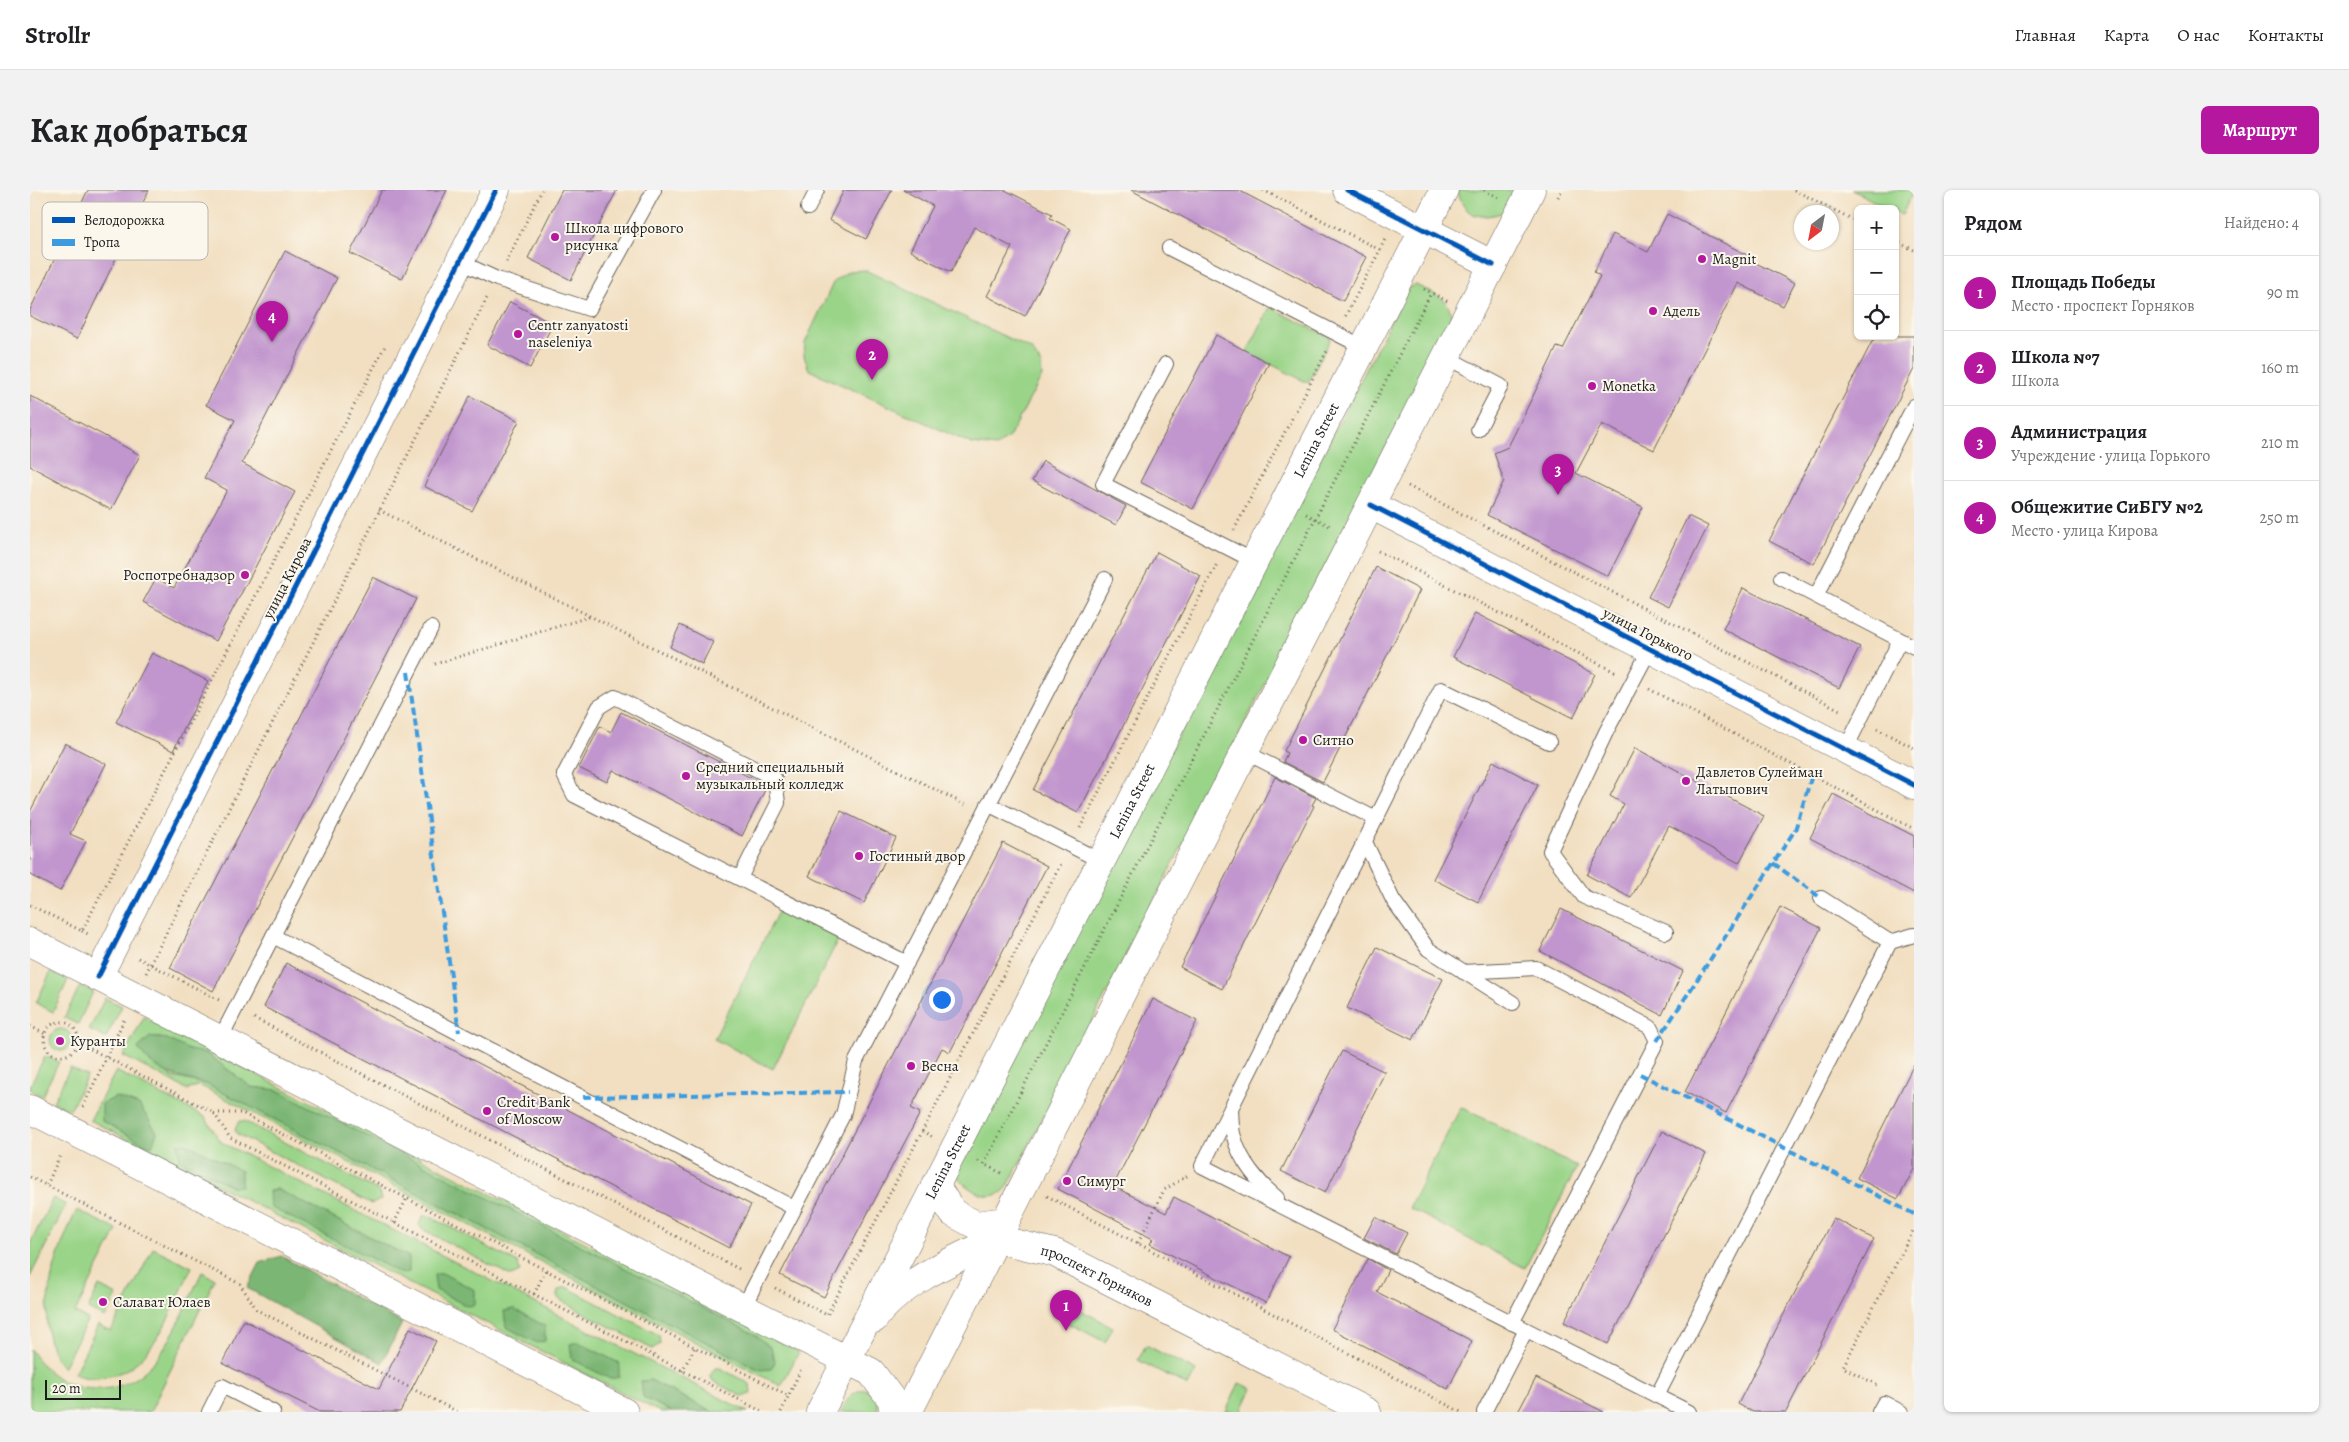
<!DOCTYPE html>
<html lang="ru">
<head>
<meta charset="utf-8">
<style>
	:root { --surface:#fff; --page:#f2f2f2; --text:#202124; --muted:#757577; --line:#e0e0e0; --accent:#b5179e }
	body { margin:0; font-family:Alegreya,serif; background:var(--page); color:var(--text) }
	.controls { position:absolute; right:15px; top:15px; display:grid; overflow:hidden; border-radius:8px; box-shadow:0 1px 4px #0004 }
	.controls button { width:45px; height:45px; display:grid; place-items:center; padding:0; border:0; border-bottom:1px solid var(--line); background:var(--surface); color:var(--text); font:25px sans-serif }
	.compass { position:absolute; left:1764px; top:15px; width:45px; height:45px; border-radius:50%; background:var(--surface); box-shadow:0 1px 4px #0004; rotate:212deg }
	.scale { position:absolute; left:15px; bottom:12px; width:76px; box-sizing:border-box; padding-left:5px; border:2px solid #1c1c1c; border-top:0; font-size:14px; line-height:18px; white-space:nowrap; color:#1c1c1c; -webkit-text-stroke:4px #fbf7ec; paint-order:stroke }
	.you { position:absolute; left:911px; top:809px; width:18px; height:18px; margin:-12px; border:4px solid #fff; border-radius:50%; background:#1a73e8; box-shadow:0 0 0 8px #1a73e833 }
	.badge { display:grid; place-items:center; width:32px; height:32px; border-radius:50%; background:var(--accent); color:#fff; font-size:16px; font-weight:700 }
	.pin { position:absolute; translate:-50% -41px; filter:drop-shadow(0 1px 2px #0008) }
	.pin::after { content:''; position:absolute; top:26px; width:18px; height:15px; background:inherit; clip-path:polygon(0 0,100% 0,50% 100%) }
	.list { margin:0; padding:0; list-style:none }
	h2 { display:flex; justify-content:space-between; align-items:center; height:65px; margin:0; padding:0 20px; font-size:21px }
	h2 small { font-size:16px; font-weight:400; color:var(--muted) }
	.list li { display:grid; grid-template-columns:32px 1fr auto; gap:15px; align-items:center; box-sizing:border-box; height:75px; padding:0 20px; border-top:1px solid var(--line) }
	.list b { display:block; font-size:19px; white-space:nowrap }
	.list p { margin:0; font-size:16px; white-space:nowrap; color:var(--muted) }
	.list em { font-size:16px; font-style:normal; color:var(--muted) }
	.icon { flex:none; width:28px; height:28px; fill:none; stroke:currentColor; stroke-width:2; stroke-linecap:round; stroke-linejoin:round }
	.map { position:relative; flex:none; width:1884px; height:1222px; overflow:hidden; border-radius:8px }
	header { display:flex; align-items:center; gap:30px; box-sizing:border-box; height:70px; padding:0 25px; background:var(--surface); border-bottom:1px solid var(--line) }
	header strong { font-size:24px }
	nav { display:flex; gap:28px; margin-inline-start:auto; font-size:18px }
	.intro { display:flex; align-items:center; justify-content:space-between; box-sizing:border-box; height:120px; padding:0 30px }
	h1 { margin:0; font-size:35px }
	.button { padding:12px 22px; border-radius:8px; background:var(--accent); color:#fff; font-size:18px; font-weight:700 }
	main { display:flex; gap:30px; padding:0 30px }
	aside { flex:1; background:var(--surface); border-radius:8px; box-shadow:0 1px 4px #0004 }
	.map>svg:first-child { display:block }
	.green { fill:#9ad488; stroke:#5b7852; fill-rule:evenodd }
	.forest { fill:#7bb674; stroke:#4c6948 }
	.building { fill:#c195ce }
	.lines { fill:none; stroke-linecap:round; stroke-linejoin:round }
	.service-casing { stroke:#676056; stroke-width:16 }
	.minor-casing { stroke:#676056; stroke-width:29 }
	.tertiary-casing { stroke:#676056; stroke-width:29 }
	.secondary-casing { stroke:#676056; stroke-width:29 }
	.path { stroke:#676056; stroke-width:3; stroke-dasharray:1 4; stroke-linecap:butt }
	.service { stroke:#fff; stroke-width:14 }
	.minor { stroke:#fff; stroke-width:28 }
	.tertiary { stroke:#fff; stroke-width:28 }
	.secondary { stroke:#fff; stroke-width:28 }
	.quiet { stroke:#3c9bdf; stroke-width:4; stroke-dasharray:8 4; stroke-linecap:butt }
	.cycleway-casing { stroke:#fbf7ec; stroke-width:8 }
	.cycleway { stroke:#0057b8; stroke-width:5 }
	.poi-dot { fill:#b5179e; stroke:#fbf7ec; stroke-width:2 }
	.labels { text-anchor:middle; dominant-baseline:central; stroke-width:4; stroke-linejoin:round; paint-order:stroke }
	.poi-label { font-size:15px; fill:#1c1c1c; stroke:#fbf7ec; text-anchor:start }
	.street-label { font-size:15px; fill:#1c1c1c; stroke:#fbf7ec }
	.key { fill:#fbf7ec; stroke:#b8b5ae; stroke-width:1 }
	.key-label { font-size:14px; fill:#1c1c1c }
</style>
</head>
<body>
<header>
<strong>Strollr</strong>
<nav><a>Главная</a><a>Карта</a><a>О нас</a><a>Контакты</a></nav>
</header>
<div class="intro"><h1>Как добраться</h1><a class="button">Маршрут</a></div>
<main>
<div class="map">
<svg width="1884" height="1222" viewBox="0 0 1884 1222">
	<rect width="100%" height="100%" fill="#fbf7ec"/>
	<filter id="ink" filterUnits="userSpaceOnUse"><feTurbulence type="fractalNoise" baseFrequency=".02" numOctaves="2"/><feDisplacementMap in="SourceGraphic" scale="10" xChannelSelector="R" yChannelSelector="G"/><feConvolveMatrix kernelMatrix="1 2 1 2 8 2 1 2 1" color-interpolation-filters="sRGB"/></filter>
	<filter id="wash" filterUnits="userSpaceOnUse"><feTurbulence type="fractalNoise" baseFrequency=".0096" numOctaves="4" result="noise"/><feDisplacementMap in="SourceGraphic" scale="20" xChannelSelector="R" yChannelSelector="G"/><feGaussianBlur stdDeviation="1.12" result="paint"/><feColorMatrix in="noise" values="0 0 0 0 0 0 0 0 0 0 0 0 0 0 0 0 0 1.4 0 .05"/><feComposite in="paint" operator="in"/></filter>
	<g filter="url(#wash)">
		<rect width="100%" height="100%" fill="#f2dfc1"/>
		<!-- green -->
		<g class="green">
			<path d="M1428 0H1488L1477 21C1453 30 1433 29 1428 0Z"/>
			<polygon points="1822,0 1884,0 1872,25 1865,22 1865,19 1859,19"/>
			<polygon points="835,80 1001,159 1011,174 1012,186 980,246 966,257 942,254 779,180 774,166 775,153 804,91 819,81"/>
			<path d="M1386 95C1403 104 1423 109 1421 130L978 996C976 999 972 1003 969 1004 952 1011 932 995 924 982L1378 98Z"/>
			<polygon points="1240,117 1301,148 1278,193 1217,162"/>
			<polygon points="750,718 809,748 743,879 684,849"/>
			<polygon points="21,781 38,790 23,822 6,813"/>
			<polygon points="50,796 63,802 48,834 34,828"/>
			<polygon points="75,808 92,816 76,848 59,840"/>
			<path d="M114 827 769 1162 751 1196 169 895 158 900 93 866ZM120 847 137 849 159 861 176 863 221 897 247 900 730 1180 176 894 142 887 108 859Z"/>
			<circle cx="31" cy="850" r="11"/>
			<polygon points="15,866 29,872 12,906 0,900 0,896"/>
			<polygon points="40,878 57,886 40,920 23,912"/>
			<path d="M86 881 175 927 191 952 718 1222H682L620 1190 613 1207 642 1222H630L60 930ZM247 1000 379 1067 239 1001Z"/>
			<polygon points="1431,917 1547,977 1495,1078 1379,1018"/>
			<polygon points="209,931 214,931 349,1001 351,1010 342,1014 207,944 205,940"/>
			<polygon points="23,1008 36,1015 0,1087 0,1054"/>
			<path d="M47 1020 87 1040 45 1123 58 1129 33 1178C0 1141 24 1065 47 1020Z"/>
			<polygon points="393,1026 399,1026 488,1073 490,1082 481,1086 392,1039 389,1034"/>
			<path d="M123 1058 162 1077C142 1117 124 1181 74 1187 64 1189 53 1188 44 1184L68 1135 81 1141Z"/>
			<path d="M172 1082 185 1089 120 1222H0V1159C13 1179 30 1194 54 1198 126 1209 147 1133 172 1082Z"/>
			<polygon points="69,1096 87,1105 75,1128 58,1119"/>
			<polygon points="536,1097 629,1145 630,1154 622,1159 530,1110 527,1106 528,1100"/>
			<polygon points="1031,1110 1083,1137 1075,1152 1023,1125"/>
			<polygon points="1116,1155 1166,1181 1158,1196 1108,1170"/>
			<polygon points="685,1178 690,1178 720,1194 721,1203 713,1207 683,1191 680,1186"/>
			<polygon points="1209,1193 1222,1198 1211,1222 1196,1222"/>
			<path d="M835 1199C845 1205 849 1210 847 1222H811C817 1210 820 1202 835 1199Z"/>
		</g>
		<!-- forest -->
		<g class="forest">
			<path d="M120 847 137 849 159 860 176 863 221 897 247 900 724 1144 741 1158 745 1172 741 1179 730 1180 176 894C151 888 123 883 108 858Z"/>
			<polygon points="86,907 109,915 127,942 122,956 114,954 72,931 72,914"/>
			<polygon points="156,953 211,981 211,996 203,997 150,970 148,954"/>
			<polygon points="247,999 379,1067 379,1082 370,1083 240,1017 239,1001"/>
			<polygon points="251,1066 372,1133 352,1173 217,1098 230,1073"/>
			<polygon points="412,1083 445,1100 445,1115 437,1116 406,1100 404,1085"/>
			<polygon points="483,1119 515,1136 515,1151 507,1153 476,1137 474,1121"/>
			<polygon points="548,1152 589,1173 589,1187 580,1189 542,1169 540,1154"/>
			<polygon points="620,1190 682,1222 642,1222 613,1207 611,1191"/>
		</g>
		<g id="blocks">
			<!-- building -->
			<g class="building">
				<polygon points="58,0 119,0 47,149 0,126 0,120"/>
				<polygon points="352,0 417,0 372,89 320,63"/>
				<polygon points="532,0 587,0 541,90 498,68"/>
				<polygon points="814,0 862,0 836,49 799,30"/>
				<polygon points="873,0 975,0 1022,24 1020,28 1041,39 995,126 957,106 982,57 944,37 921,82 880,61 903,16"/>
				<polygon points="1101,0 1208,0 1336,67 1313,111"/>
				<polygon points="1637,24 1721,67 1720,70 1765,93 1753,116 1708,93 1624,260 1572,234 1546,283 1613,317 1578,386 1457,325 1474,291 1464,263 1478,257 1527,157 1533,159 1570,86 1564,82 1583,44 1618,62"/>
				<polygon points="255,61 307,88 212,273 265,302 186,451 113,412 126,388 144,398 197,300 174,288 205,230 176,215"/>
				<polygon points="480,112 523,134 500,178 457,155"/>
				<polygon points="1186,145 1239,173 1163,319 1110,292"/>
				<polygon points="1845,146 1884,146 1884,179 1784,374 1739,351"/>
				<polygon points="0,206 110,265 81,320 0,276"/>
				<polygon points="440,206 489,231 442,321 394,296"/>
				<polygon points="1013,271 1096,316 1086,335 1002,291"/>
				<polygon points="1658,326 1678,336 1638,417 1618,407"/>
				<polygon points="1127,362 1171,386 1048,623 1003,600"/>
				<polygon points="1346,377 1390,400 1293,592 1253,572 1257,563 1254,561"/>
				<polygon points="343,387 386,409 183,801 140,778"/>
				<polygon points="1713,398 1830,457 1809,498 1693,439"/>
				<polygon points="1445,423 1565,484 1543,528 1423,467"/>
				<polygon points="650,435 683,452 672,474 640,457"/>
				<polygon points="122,463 178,491 143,561 86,532"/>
				<polygon points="591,522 737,596 712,646 583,580 577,592 549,578 570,536 581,542"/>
				<polygon points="35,553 76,574 40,644 56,651 30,701 0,685 0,622"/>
				<polygon points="1605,558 1734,626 1709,673 1639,636 1601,708 1557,685 1594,614 1580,606"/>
				<polygon points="1463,571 1508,595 1448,712 1403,689"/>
				<polygon points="1245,587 1286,608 1282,615 1284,616 1192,799 1150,777"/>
				<polygon points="1803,604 1884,646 1884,703 1780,648"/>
				<polygon points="811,621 866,648 834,713 779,686"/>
				<polygon points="973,653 1017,676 920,862 912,858 881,918 890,923 794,1107 750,1085"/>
				<polygon points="1750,717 1791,738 1696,923 1655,902"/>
				<polygon points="1531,719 1653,781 1632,825 1510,761"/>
				<polygon points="1347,757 1413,789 1383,850 1317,818"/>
				<polygon points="256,773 721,1015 699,1058 234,817"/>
				<polygon points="1123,809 1167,831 1083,996 1136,1023 1144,1007 1259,1067 1236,1113 1120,1054 1123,1049 1028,999"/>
				<polygon points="1312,861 1355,882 1295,1003 1251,981"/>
				<polygon points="1884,874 1884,979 1868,1009 1827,988"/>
				<polygon points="1632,941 1676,964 1578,1154 1534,1132"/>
				<polygon points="1345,1027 1377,1043 1366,1064 1334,1048"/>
				<polygon points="1803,1028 1844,1049 1756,1222 1723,1222 1708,1214"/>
				<polygon points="1338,1069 1358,1080 1347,1102 1442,1151 1418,1199 1302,1139"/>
				<polygon points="214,1130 349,1199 380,1138 406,1151 370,1222 290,1222 192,1173"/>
				<polygon points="1506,1188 1574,1222 1488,1222"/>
			</g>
		</g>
	</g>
	<g filter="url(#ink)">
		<use href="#blocks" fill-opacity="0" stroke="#676056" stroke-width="1"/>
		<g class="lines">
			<defs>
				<g id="service">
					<polyline points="778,18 787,0"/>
					<polyline points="1139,58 1333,157"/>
					<polyline points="430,72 467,89 559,119 624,0"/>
					<polyline points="1416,167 1471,196 1448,240"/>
					<polyline points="1136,174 1073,294 1224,371"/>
					<polyline points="1751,388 1884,457"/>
					<polyline points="1786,406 1884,216"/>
					<polyline points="1620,459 1576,542 1520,661 1554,707 1636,742"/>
					<polyline points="1519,552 1411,499 1172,976 1659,1222"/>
					<polyline points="1815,560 1870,450"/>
					<polyline points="1215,562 1346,629"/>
					<polyline points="958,614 1071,671"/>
					<polyline points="1335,652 1363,710 1398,759 1483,813"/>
					<polyline points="710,688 748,613 745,589 585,507 569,517 534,585 544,605 877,773"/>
					<polyline points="1791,708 1860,752"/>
					<polyline points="243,746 764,1018"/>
					<polyline points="1433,782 1506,778 1620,837 1627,851 1482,1133"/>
					<polyline points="190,849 401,438"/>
					<path d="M1201 920C1202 928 1201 939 1204 947 1210 971 1229 993 1247 1008"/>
					<polyline points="713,1118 813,925 826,871 1075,389"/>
					<polyline points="1627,1206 1860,752 1884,745"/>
					<polyline points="179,1222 192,1196 243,1222"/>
					<polyline points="1454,1222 1496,1140"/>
					<polyline points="1849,1222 1854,1213 1871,1222"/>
				</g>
				<g id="minor">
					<polyline points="1317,0 1463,75"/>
					<polyline points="68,787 466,0"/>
				</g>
				<polyline id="tertiary" points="1341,315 1884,595"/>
				<g id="secondary">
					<polyline points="0,752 713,1118 841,1182 862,1210 863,1222"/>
					<polyline points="0,919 594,1222"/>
					<polyline points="905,995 923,1023 946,1035 976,1031"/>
					<path id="s1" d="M844 1129C870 1092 928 1068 967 1049L1025 1063 1337 1222"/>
					<path id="s2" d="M790 1222 1414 0"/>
					<polyline points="878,1222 1501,0"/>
				</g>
			</defs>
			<!-- service casing -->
			<use href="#service" class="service-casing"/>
			<!-- minor casing -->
			<use href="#minor" class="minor-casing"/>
			<!-- tertiary casing -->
			<use href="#tertiary" class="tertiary-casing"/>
			<!-- secondary casing -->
			<use href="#secondary" class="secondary-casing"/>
			<!-- path -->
			<g class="path">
				<polyline points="1233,0 1350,60 1315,127"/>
				<polyline points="1454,0 1468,7"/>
				<polyline points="1764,0 1828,32"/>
				<polyline points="1528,7 1532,0"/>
				<polyline points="1865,51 1884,60"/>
				<polyline points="1350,60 1355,49"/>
				<polyline points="476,72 512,0"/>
				<polyline points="1394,99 1417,111"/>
				<polyline points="1378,296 1812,521"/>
				<polyline points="349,320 936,615"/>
				<polyline points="1276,324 1300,336"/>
				<polyline points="1204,340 1298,159"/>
				<polyline points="1348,361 1587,483"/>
				<polyline points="405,474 562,426"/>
				<polyline points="1619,499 1884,639"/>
				<polyline points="1847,539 1884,558"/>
				<polyline points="1050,638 1188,372"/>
				<polyline points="0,715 52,741 356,154"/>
				<polyline points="52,741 60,745"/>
				<polyline points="108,768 189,810"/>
				<polyline points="116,783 458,106"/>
				<polyline points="224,828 711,1080"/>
				<circle cx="31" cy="849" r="17"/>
				<polyline points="0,836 15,844"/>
				<polyline points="47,852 184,923 200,948 733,1222"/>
				<polyline points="53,917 94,830"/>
				<polyline points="184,923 212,923 759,1206"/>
				<polyline points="892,941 903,947"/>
				<polyline points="948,971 971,983"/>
				<polyline points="954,974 1401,103"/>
				<polyline points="0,987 210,1094 227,1120 428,1222"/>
				<polyline points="17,995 31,963"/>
				<polyline points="1017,1006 1431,1222"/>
				<polyline points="364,1033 377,1008"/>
				<polyline points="1108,1053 1134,1000 1157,986"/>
				<polyline points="745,1098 797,1125 1032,672"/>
				<polyline points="504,1104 516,1080"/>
				<polyline points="652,1181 665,1157"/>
				<polyline points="1847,1195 1813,1177 1884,1039"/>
				<polyline points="751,1222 772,1177"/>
			</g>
			<!-- service -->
			<use href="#service" class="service"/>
			<!-- minor -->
			<use href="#minor" class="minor"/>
			<!-- tertiary -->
			<use href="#tertiary" class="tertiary"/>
			<!-- secondary -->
			<use href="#secondary" class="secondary"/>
			<!-- quiet -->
			<g class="quiet">
				<polyline points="378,482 429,842"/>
				<polyline points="1743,673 1791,708"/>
				<polyline points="1627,851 1765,640 1782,585"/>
				<polyline points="1610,884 1884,1024"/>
				<polyline points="553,907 818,902"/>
			</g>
			<defs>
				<g id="cycleway">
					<polyline points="1317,0 1463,75"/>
					<polyline points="1341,315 1884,595"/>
					<polyline points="68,787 466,0"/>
				</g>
			</defs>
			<!-- cycleway casing -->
			<use href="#cycleway" class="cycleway-casing"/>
			<!-- cycleway -->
			<use href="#cycleway" class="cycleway"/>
		</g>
	</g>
	<!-- markers -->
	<g class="poi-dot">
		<circle cx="525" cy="47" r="5"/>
		<circle cx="1672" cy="69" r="5"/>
		<circle cx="1623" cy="121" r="5"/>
		<circle cx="488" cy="144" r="5"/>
		<circle cx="1562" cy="196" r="5"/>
		<circle cx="215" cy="385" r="5"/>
		<circle cx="1273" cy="550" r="5"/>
		<circle cx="656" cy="586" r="5"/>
		<circle cx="1656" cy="591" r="5"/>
		<circle cx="829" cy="666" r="5"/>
		<circle cx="30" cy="851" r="5"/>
		<circle cx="881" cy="876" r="5"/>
		<circle cx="457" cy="921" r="5"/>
		<circle cx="1037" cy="991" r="5"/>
		<circle cx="73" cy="1112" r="5"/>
	</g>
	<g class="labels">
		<!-- poi labels -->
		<g class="poi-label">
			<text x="535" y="38">Школа цифрового<tspan x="535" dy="17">рисунка</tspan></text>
			<text x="1682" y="69">Magnit</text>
			<text x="1633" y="121">Адель</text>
			<text x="498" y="135">Centr zanyatosti<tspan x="498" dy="17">naseleniya</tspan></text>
			<text x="1572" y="196">Monetka</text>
			<text x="205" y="385" text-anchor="end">Роспотребнадзор</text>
			<text x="1283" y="550">Ситно</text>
			<text x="666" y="577">Средний специальный<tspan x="666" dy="17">музыкальный колледж</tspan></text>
			<text x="1666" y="582">Давлетов Сулейман<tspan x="1666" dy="17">Латыпович</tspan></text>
			<text x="839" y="666">Гостиный двор</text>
			<text x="40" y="851">Куранты</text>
			<text x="891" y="876">Весна</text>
			<text x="467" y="912">Credit Bank<tspan x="467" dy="17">of Moscow</tspan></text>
			<text x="1047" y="991">Симург</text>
			<text x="83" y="1112">Салават Юлаев</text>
		</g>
		<!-- street labels -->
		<g class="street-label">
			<text stroke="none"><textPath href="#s2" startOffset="1091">Lenina Street</textPath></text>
			<text transform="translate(257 388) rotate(-63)">улица Кирова</text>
			<text transform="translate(1618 444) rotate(27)">улица Горького</text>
			<text stroke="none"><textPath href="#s2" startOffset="686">Lenina Street</textPath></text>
			<text stroke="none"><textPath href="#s2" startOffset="281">Lenina Street</textPath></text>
			<text stroke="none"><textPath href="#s1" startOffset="255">проспект Горняков</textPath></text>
		</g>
	</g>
	<!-- legend -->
	<rect x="12" y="12" width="166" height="58" rx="8" class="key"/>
	<rect x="22" y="27" width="23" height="6" fill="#0057b8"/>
	<rect x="22" y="49" width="23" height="7" fill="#3c9bdf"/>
	<g class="key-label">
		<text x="54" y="35">Велодорожка</text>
		<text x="54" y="57">Тропа</text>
	</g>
</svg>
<div class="controls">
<button>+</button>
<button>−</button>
<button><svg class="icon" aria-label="locate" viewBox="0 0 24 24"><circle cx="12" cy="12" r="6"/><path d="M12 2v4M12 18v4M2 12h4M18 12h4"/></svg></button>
</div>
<svg class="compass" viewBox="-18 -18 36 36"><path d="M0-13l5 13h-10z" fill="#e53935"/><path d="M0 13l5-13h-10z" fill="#757577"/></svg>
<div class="scale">20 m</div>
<div class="you"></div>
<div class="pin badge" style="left:1036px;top:1141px">1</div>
<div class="pin badge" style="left:842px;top:190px">2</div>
<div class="pin badge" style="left:1528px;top:305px">3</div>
<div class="pin badge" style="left:242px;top:152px">4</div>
</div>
<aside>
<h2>Рядом<small>Найдено: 4</small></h2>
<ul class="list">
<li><span class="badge">1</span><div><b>Площадь Победы</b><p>Место · проспект Горняков</p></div><em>90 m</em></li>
<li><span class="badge">2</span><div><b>Школа №7</b><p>Школа</p></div><em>160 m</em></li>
<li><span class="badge">3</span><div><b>Администрация</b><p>Учреждение · улица Горького</p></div><em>210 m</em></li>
<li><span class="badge">4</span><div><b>Общежитие СиБГУ №2</b><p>Место · улица Кирова</p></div><em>250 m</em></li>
</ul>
</aside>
</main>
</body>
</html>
